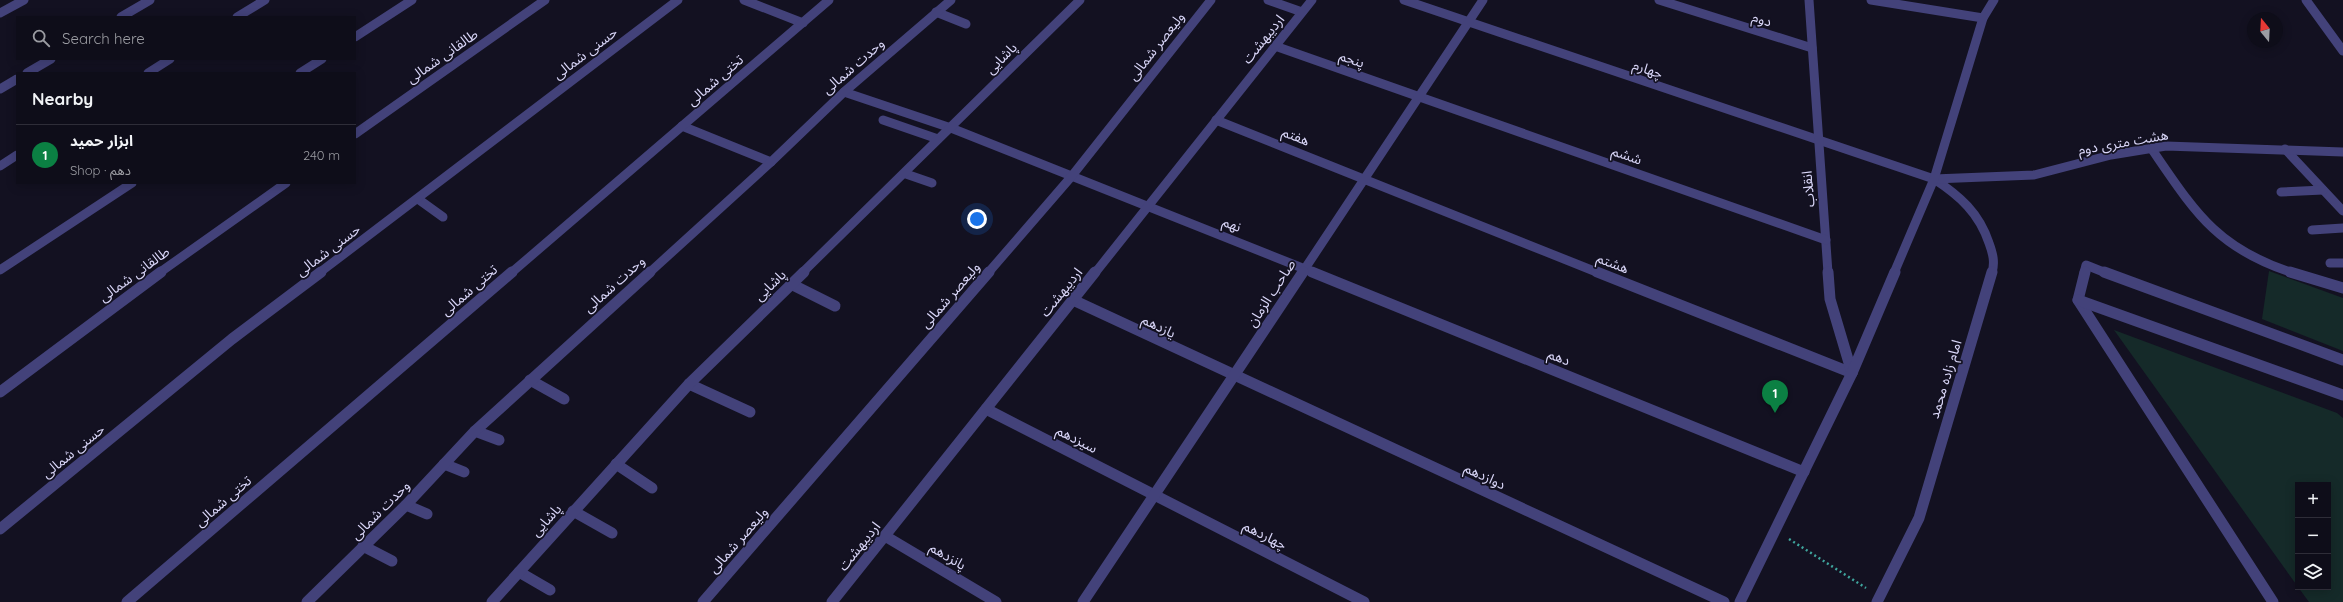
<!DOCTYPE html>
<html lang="en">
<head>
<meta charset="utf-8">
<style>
	:root { --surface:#0e0d19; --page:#1c1b26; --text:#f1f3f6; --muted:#9b9ca2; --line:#2e2d38; --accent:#0b8043 }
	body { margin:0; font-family:Quicksand,"Noto Sans Arabic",sans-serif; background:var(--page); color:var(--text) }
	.controls { position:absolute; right:12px; bottom:12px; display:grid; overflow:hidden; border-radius:0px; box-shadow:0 2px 10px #0003 }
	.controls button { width:36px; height:36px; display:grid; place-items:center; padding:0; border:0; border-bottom:1px solid var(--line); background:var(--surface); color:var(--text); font:20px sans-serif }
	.compass { position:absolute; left:2247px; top:12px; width:36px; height:36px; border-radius:50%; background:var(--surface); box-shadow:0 2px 10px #0003; rotate:342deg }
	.you { position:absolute; left:977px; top:219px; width:14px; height:14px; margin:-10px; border:3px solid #fff; border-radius:50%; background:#1a73e8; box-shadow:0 0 0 6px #1a73e833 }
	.badge { display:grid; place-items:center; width:26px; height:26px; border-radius:50%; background:var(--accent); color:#fff; font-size:13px; font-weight:700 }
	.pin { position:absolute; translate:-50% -33px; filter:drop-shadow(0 1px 2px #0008) }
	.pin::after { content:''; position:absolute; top:21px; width:14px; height:12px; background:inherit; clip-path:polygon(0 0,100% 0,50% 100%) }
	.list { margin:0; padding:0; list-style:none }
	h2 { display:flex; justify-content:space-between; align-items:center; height:52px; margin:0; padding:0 16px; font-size:17px }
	h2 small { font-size:13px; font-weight:400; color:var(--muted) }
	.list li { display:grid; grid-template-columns:26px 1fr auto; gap:12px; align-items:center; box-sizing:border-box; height:60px; padding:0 16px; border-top:1px solid var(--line) }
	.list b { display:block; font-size:15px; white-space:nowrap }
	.list p { margin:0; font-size:13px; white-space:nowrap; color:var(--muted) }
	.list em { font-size:13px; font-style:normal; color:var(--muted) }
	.icon { flex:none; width:22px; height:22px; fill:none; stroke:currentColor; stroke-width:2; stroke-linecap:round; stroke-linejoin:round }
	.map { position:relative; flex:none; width:2343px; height:602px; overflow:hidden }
	.search { position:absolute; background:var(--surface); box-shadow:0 2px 10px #0003; left:16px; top:16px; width:340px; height:44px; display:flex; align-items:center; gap:10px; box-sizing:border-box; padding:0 14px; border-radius:0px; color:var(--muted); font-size:15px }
	.panel { position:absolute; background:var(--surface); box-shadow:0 2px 10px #0003; left:16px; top:72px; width:340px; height:112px; border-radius:0px }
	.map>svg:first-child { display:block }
	.green { fill:#152a29 }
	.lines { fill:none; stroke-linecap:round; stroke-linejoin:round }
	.path { stroke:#3fa59d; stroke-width:2.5; stroke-dasharray:2 3; stroke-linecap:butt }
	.minor-far1 { stroke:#43427a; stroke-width:9 }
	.minor { stroke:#43427a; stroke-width:11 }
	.labels { text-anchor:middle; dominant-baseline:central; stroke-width:3.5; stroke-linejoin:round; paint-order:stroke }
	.street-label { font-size:14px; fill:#dad7f9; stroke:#131121 }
</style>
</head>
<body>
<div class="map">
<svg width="2343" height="602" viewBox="0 0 2343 602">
	<rect width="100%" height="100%" fill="#131121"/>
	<!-- green -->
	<g class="green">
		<polygon points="2269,271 2343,298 2343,351 2262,319"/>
		<polygon points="2114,330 2337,413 2343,418 2343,602 2309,602 2298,587 2328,587 2328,485 2298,485 2298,587"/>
	</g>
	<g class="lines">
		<!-- path -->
		<polyline class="path" points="1789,539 1866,588"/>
		<!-- minor-far1 -->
		<g class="minor-far1">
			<polyline points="744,0 803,23"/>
			<polyline points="1268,0 1302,12"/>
			<path d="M1404 0 1934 179C1960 196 1979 213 1989 243 1993 254 1995 262 1992 273"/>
			<polyline points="1659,0 1812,48"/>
			<polyline points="1809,0 1828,273"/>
			<polyline points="1871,0 1983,18"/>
			<polyline points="2306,0 2343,51"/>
			<polyline points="936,12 966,24"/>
			<polyline points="0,13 24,0"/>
			<polyline points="121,17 150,0"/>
			<polyline points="237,17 265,0"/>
			<polyline points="355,37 412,0"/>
			<polyline points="1275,46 1826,240"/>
			<polyline points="27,73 51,59"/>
			<polyline points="148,73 170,59"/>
			<polyline points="300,73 322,59"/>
			<polyline points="0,89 17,79"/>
			<polyline points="844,92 951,128 1315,273"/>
			<polyline points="883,120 938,139"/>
			<polyline points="1216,120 1599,273"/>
			<polyline points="682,126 771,162"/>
			<polyline points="355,134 545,0"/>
			<path d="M2151 148C2195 212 2216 248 2293 273"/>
			<polyline points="2285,149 2343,211"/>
			<polyline points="0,166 17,155"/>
			<polyline points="906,174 932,183"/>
			<polyline points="1934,179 2034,175 2111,155 2166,146 2343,152"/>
			<polyline points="2281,192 2323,190"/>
			<polyline points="418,199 443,217"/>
			<polyline points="2312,230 2343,228"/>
			<polyline points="2330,263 2343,263"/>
			<polyline points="0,270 132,183"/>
			<polyline points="159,273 286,183"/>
			<polyline points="319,273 678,0"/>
			<polyline points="511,273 829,0"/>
			<polyline points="649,273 771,162 844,92 951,0"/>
			<polyline points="802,273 1080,0"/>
			<polyline points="988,273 1071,177 1211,0"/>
			<polyline points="1095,273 1312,0"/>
			<polyline points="1302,273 1483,0"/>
			<polyline points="1894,273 1934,179 1983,18 1994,0"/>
			<polyline points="2084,273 2086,265 2106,273"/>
		</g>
		<!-- minor -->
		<g class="minor">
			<polyline points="1312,272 1804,472"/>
			<polyline points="1597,272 1852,373"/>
			<polyline points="1828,272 1830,299 1852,373"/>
			<polyline points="2085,272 2078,300 2273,602"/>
			<polyline points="2104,272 2343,360"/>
			<polyline points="2290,272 2343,288"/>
			<polyline points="791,284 835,306"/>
			<polyline points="1073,300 1724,602"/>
			<polyline points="2078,300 2343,395"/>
			<polyline points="530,380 564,399"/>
			<polyline points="689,384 750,412"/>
			<polyline points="0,392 161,272"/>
			<polyline points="986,409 1364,602"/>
			<polyline points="475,431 499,440"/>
			<polyline points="444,464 464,472"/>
			<polyline points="616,464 652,488"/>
			<polyline points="406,505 427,514"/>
			<polyline points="573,511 612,533"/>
			<polyline points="0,529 232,339 321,272"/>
			<polyline points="885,536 996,602"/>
			<polyline points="363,546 392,561"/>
			<polyline points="519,572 550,590"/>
			<polyline points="127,602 512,272"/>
			<polyline points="307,602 406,505 475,431 650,272"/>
			<polyline points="492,602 689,384 804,272"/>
			<polyline points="703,602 989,272"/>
			<polyline points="832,602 1095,272"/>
			<polyline points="1083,602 1303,272"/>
			<polyline points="1740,602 1852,373 1895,272"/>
			<polyline points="1877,602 1919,518 1992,272"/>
		</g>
	</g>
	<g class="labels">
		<!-- street labels -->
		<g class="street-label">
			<text transform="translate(1762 19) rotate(17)">دوم</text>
			<text transform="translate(1263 39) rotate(-51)">اردیبهشت</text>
			<text transform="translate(1156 46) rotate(-52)">ولیعصر شمالی</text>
			<text transform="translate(585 53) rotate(-37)">حسنی شمالی</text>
			<text transform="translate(442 56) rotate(-35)">طالقانی شمالی</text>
			<text transform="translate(1001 58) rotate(-45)">پاشایی</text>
			<text transform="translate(1352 59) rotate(19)">پنجم</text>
			<text transform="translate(853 66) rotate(-41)">وحدت شمالی</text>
			<text transform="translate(1648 69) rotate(19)">چهارم</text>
			<text transform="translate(715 80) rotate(-41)">تختی شمالی</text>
			<text transform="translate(1296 136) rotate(22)">هفتم</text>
			<text transform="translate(2123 142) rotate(-10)">هشت متری دوم</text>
			<text transform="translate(1627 155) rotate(19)">ششم</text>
			<text transform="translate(1808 189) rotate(-95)">انقلاب</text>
			<text transform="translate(1232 224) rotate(22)">نهم</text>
			<text transform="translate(328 250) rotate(-37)">حسنی شمالی</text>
			<text transform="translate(1613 263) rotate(22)">هشتم</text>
			<text transform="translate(134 274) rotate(-36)">طالقانی شمالی</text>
			<text transform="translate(614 284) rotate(-42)">وحدت شمالی</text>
			<text transform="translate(770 285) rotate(-44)">پاشایی</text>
			<text transform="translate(469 290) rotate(-41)">تختی شمالی</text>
			<text transform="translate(1061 292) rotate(-51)">اردیبهشت</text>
			<text transform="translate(1271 293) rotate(-57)">صاحب الزمان</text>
			<text transform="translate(950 295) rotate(-49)">ولیعصر شمالی</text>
			<text transform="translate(1159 326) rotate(26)">یازدهم</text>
			<text transform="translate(1559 357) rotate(22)">دهم</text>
			<text transform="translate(1945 379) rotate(-73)">امام زاده محمد</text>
			<text transform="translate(1077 439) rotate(27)">سیزدهم</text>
			<text transform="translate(73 451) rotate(-39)">حسنی شمالی</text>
			<text transform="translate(1485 476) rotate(25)">دوازدهم</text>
			<text transform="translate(223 501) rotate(-41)">تختی شمالی</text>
			<text transform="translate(380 510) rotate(-45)">وحدت شمالی</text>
			<text transform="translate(546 520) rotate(-48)">پاشایی</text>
			<text transform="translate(1265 535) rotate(27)">چهاردهم</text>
			<text transform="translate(738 540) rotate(-49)">ولیعصر شمالی</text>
			<text transform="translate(859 546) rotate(-51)">اردیبهشت</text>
			<text transform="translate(948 556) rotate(31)">پانزدهم</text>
		</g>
	</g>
</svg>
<div class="controls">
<button>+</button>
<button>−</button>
<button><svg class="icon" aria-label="layers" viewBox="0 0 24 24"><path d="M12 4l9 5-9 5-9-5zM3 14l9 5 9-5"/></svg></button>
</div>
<svg class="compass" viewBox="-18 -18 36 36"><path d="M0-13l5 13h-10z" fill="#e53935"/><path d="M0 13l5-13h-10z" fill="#9b9ca2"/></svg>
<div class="you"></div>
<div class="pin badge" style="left:1775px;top:413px">1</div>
<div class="search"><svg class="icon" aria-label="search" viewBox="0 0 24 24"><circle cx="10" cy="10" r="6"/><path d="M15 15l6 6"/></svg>Search here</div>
<section class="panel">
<h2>Nearby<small></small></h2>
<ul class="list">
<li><span class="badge">1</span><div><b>ابزار حمید</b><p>Shop · دهم</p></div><em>240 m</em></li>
</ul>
</section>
</div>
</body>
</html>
